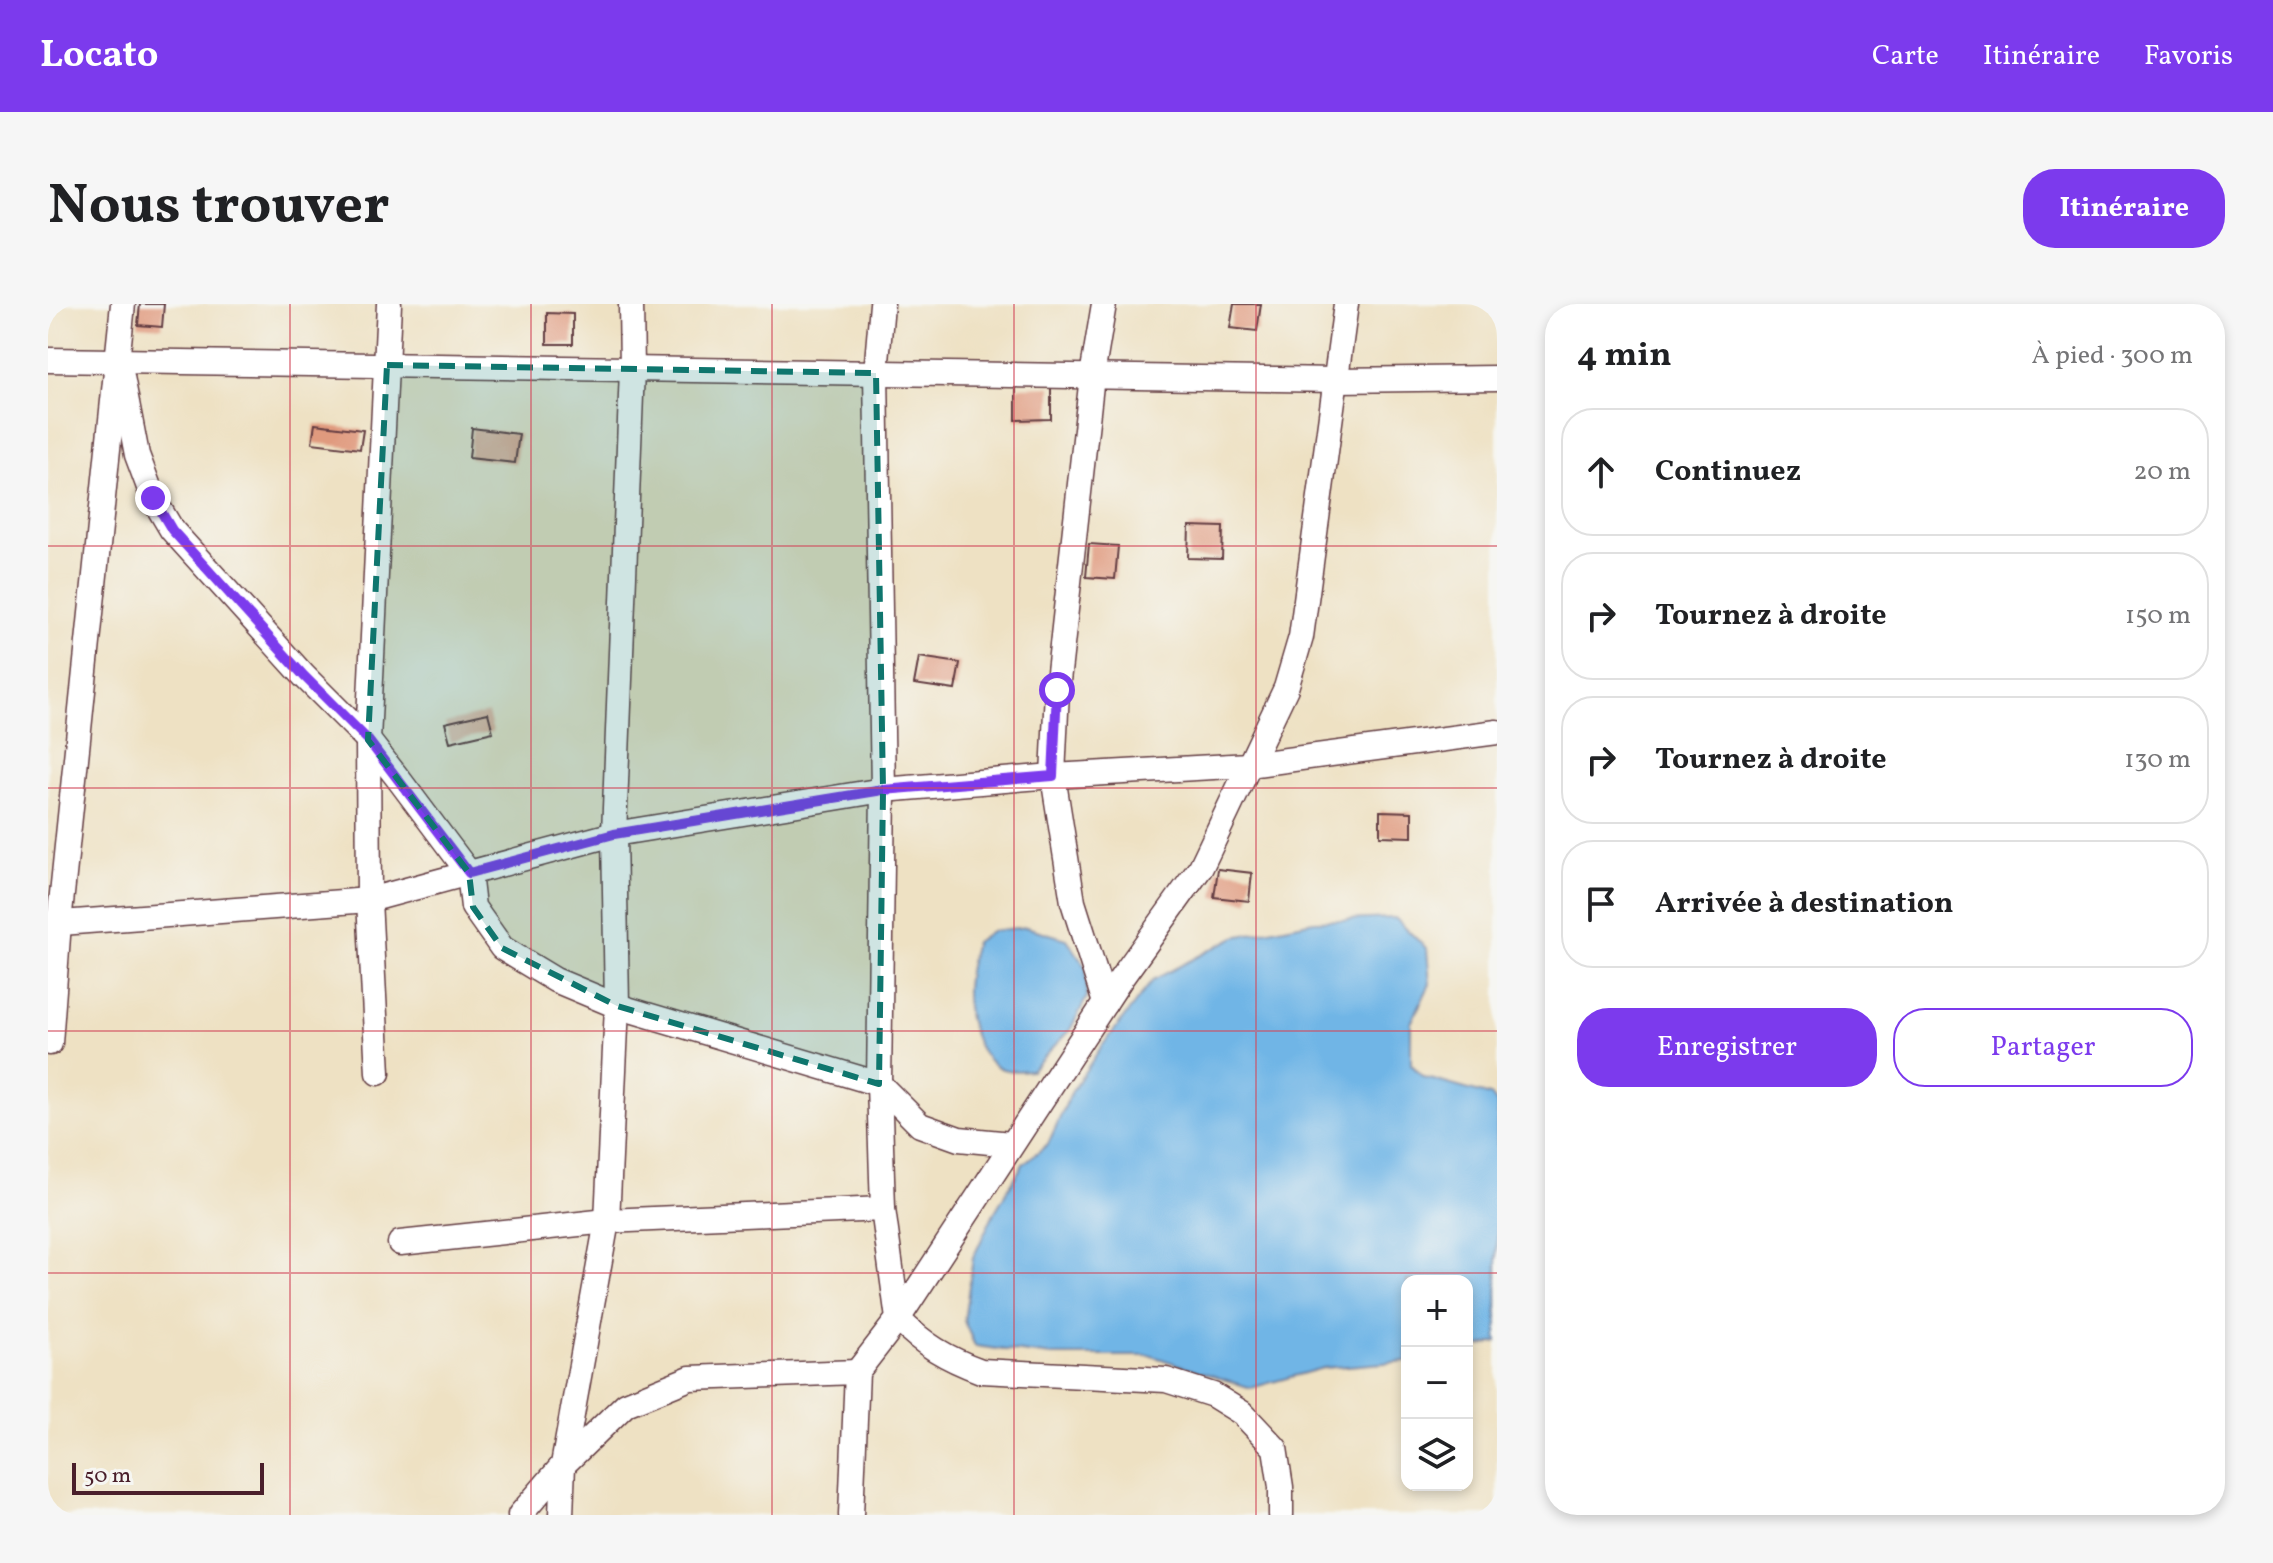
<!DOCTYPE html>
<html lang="fr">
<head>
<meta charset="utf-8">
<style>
	:root { --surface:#fff; --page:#f6f6f6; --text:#202124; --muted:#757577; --line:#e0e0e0; --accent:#7c3aed }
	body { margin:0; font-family:Vollkorn,serif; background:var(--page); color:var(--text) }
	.controls { position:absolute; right:24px; bottom:24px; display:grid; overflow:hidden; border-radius:16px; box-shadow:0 4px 12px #0003 }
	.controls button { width:72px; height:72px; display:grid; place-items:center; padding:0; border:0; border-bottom:2px solid var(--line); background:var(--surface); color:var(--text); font:40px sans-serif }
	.scale { position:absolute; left:24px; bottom:20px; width:192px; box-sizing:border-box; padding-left:8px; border:4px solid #4a1f2b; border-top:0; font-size:22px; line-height:28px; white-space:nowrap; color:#4a1f2b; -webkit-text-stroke:6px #f6f6f2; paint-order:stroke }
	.stop { position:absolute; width:24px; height:24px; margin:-18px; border:6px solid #7c3aed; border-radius:50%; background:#fff }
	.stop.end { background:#7c3aed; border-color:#fff; box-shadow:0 2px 8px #0008 }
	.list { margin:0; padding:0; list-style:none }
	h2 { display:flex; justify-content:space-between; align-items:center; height:104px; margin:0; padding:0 32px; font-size:34px }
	h2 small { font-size:26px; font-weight:400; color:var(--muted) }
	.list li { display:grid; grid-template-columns:52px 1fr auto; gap:24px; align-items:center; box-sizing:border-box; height:128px; margin:0 16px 16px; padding:0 16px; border:2px solid var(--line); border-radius:32px }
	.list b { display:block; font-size:30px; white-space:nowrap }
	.list em { font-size:26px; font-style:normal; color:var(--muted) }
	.actions { display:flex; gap:16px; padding:24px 32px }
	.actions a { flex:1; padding:18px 0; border:2px solid var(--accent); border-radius:32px; text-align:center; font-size:28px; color:var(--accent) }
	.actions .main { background:var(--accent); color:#fff }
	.icon { flex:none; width:44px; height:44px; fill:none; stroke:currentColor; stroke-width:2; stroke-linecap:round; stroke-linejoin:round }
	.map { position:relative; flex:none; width:1449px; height:1211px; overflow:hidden; border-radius:32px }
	header { display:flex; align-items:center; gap:48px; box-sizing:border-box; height:112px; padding:0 40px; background:var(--accent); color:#fff }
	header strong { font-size:38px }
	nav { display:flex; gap:44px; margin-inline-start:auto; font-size:28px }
	.intro { display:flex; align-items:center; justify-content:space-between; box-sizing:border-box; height:192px; padding:0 48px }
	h1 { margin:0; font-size:56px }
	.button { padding:20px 36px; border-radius:32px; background:var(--accent); color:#fff; font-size:28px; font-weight:700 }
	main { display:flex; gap:48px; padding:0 48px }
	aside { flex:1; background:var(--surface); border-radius:32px; box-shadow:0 4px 12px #0003 }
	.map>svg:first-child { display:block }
	.water { fill:#70b5e6; stroke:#5d6a88; stroke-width:2 }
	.building { fill:#e09a7e }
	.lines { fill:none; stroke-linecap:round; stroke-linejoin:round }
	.minor-casing { stroke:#633c42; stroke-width:27 }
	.minor { stroke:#fff; stroke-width:24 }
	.route { stroke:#7c3aed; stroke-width:10 }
	.marked { fill:#0f766e; fill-opacity:0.2; stroke:#0f766e; stroke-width:6; stroke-dasharray:16 10; stroke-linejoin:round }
	.grid { fill:none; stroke:#d1495b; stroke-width:2; stroke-opacity:0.55 }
</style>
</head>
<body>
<header>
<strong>Locato</strong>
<nav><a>Carte</a><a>Itinéraire</a><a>Favoris</a></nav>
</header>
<div class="intro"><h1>Nous trouver</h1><a class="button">Itinéraire</a></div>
<main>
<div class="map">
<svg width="1449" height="1211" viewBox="0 0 1449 1211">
	<rect width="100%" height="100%" fill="#f6f6f2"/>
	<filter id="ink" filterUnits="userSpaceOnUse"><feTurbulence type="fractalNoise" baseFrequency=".0125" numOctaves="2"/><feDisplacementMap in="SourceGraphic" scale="16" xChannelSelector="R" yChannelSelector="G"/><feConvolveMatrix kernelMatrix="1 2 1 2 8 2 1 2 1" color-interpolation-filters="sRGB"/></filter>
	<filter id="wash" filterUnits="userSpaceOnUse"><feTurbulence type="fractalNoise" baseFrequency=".006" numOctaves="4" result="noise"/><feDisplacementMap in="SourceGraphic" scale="32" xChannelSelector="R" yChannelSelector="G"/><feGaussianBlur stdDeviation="1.8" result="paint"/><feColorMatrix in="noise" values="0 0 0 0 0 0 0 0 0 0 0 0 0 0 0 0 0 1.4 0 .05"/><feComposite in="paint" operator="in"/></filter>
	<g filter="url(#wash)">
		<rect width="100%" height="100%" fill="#eee1c3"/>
		<!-- water -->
		<g class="water">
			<polygon points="1347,614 1379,645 1382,680 1363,719 1363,760 1375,773 1443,792 1449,800 1449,1038 1419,1045 1419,977 1359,977 1359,1057 1275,1064 1203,1084 1104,1052 1003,1052 927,1042 916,1017 925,954 945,911 975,860 1000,840 1023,789 1051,746 1105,676 1187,633 1266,617"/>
			<path d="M978 623 1019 635 1038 663 1039 693 1022 726 983 766C973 767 961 768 952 764 925 752 915 701 919 675 920 662 924 650 927 638L943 627Z"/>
		</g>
		<g id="blocks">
			<!-- building -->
			<g class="building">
				<polygon points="92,0 116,0 114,23 90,21"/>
				<polygon points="1186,0 1213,0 1209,27 1182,24"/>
				<polygon points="499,9 525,10 525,40 499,40"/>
				<polygon points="1003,82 1003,115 968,116 968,83"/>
				<polygon points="267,120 315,126 312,145 264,139"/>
				<polygon points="424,124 471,130 467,159 421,154"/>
				<polygon points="1141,222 1175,223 1174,255 1140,254"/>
				<polygon points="1041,240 1070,242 1067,275 1038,273"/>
				<polygon points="871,353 912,359 907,386 866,380"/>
				<polygon points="440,409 445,428 402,438 397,419"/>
				<polygon points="1332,507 1364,508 1364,533 1332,532"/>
				<polygon points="1170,565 1204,569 1201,597 1166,593"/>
			</g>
		</g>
	</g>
	<g filter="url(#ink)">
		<use href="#blocks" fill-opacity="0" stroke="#633c42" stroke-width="2"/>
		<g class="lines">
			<defs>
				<g id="minor">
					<polyline points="1056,0 1044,72 1009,386 1005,472 1025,598 1057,699"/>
					<polyline points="0,56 1288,76 1449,74"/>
					<polyline points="71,57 89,151 105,194 124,226 256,372 320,436 352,477 421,569 425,603 454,644 507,676 569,702 831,780 872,821 911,835 963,840"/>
					<polyline points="0,620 321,596 566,530 835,486 1005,472 1201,461 1449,428"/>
					<polyline points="2,739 11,619 75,0"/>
					<polyline points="330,769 321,596 320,436 341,0"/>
					<polyline points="352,939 559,917 835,905"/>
					<polyline points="472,1211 515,1161 578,1100 642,1074 809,1068"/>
					<polyline points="513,1211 515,1161 559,917 569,702 566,530 584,65 583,0"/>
					<polyline points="803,1211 809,1068 850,1015 835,905 831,780 835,486 828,69 834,0"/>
					<path d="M1233 1211V1183L1227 1144 1194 1109 1165 1091 1118 1076 933 1067C898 1054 876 1041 850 1015L1074 673 1153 563 1238 384 1253 333 1298 0"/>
				</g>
			</defs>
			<!-- minor casing -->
			<use href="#minor" class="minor-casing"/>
			<!-- minor -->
			<use href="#minor" class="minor"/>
		</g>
	</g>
	<g class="lines" filter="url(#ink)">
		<!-- route -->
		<polyline class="route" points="105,194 124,226 256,372 320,436 421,569 566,530 835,486 1005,472 1009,386"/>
	</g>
	<!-- marked area -->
	<path class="marked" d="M339 61 828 69 835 486 831 780 569 702 454 644 425 603 421 569 320 436Z"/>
	<!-- grid -->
	<path class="grid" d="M242 0V1211M483 0V1211M724 0V1211M966 0V1211M1208 0V1211M0 242H1449M0 484H1449M0 727H1449M0 969H1449"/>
</svg>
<div class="controls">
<button>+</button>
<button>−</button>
<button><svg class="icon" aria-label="layers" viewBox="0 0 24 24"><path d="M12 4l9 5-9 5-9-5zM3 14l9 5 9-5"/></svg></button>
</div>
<div class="scale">50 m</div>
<div class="stop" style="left:1009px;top:386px"></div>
<div class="stop end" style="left:105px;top:194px"></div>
</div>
<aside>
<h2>4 min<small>À pied · 300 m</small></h2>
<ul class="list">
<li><svg class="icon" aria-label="ahead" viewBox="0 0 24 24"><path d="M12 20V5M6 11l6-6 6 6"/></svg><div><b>Continuez</b></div><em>20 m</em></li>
<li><svg class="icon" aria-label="right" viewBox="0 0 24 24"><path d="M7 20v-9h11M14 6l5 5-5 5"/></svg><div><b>Tournez à droite</b></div><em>150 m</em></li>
<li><svg class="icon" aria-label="right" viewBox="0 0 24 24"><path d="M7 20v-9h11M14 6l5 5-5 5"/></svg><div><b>Tournez à droite</b></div><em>130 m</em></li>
<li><svg class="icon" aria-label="arrive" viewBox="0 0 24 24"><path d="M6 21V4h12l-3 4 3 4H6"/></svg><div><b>Arrivée à destination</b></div></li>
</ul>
<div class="actions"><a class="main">Enregistrer</a><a>Partager</a></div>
</aside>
</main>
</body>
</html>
